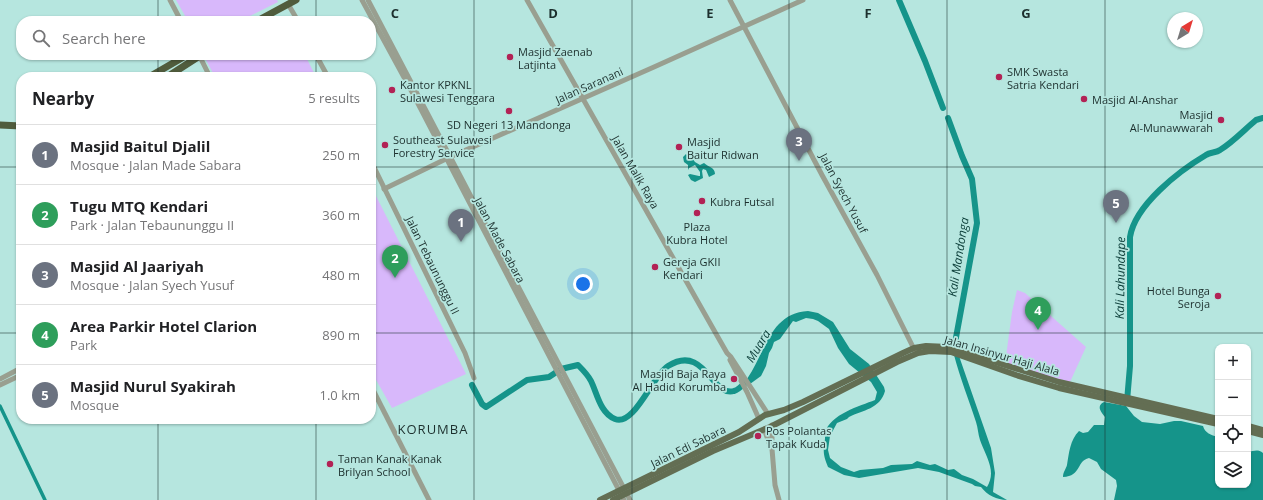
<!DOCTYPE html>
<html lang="en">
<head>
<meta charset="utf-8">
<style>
	:root { --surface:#fff; --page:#f2f2f2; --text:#202124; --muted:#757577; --line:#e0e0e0; --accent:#b22255 }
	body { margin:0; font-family:"Open Sans",sans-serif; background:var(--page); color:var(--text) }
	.controls { position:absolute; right:12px; bottom:12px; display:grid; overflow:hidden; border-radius:8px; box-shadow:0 1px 3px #0004 }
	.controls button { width:36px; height:36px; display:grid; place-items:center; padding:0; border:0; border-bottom:1px solid var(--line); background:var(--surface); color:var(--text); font:20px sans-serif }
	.compass { position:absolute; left:1167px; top:12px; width:36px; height:36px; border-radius:50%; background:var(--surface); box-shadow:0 1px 3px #0004; rotate:38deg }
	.you { position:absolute; left:583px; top:284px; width:14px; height:14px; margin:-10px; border:3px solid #fff; border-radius:50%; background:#1a73e8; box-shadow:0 0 0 6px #1a73e833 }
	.badge { display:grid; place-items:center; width:26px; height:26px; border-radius:50%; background:var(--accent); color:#fff; font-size:13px; font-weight:700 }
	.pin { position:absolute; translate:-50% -33px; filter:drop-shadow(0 1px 2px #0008) }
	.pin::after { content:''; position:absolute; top:21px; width:14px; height:12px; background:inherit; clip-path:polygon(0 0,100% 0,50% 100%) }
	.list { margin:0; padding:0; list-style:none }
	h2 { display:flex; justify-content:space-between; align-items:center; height:52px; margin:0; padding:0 16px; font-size:17px }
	h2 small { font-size:13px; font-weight:400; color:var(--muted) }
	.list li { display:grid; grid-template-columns:26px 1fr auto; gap:12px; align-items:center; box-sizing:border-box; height:60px; padding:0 16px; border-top:1px solid var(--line) }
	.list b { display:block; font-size:15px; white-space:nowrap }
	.list p { margin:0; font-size:13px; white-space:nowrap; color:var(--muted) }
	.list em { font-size:13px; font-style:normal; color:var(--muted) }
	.icon { flex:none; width:22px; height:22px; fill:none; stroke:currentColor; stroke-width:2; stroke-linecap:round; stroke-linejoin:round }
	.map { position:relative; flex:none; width:1263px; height:500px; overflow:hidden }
	.search { position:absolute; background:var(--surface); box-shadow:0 1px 3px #0004; left:16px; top:16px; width:360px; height:44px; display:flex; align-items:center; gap:10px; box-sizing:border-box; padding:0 14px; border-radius:16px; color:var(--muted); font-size:15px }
	.panel { position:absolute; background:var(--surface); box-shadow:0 1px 3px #0004; left:16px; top:72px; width:360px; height:352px; border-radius:16px }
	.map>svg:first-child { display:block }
	.green { fill:#d8b8fb }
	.water { fill:#15948a }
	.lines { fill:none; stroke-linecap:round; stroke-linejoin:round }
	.canal { stroke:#15948a; stroke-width:3.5 }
	.river { stroke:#15948a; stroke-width:6 }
	.minor { stroke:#999f90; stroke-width:5 }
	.major { stroke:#636e53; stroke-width:6 }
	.highway { stroke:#505c3d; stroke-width:7 }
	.grid { fill:none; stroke:#1c2f2d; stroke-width:1; stroke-opacity:0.55 }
	.poi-dot { fill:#b22255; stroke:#b6e6df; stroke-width:1.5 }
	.labels { text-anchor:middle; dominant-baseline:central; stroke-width:3.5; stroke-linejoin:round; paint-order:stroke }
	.poi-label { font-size:11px; fill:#1c2f2d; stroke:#b6e6df; text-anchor:start }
	.street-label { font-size:11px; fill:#1c2f2d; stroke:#b6e6df }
	.water-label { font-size:12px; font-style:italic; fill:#0f413c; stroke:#b6e6df }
	.quarter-label { font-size:13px; letter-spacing:1px; fill:#1c2f2d; stroke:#b6e6df }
	.grid-label { font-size:13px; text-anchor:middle; font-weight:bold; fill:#1c2f2d; stroke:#b6e6df; stroke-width:3.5; stroke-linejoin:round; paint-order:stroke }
</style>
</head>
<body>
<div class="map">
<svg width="1263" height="500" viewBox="0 0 1263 500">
	<rect width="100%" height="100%" fill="#b6e6df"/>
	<!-- green -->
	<g class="green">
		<polygon points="176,0 277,0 278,2 240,21 188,21"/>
		<polygon points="210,55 305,55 316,77 215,77 206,60"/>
		<polygon points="371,186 466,374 392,408 371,371"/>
		<polygon points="1017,290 1025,293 1086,347 1070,382 1005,364 1012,312"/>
	</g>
	<!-- water -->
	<g class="water">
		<path d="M686 154 688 156 693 155 692 158 695 162 700 165 704 163C708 167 715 167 715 174L709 177 706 170 703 169 702 171 703 178 695 182 691 180 688 175 690 174 699 176H700V172L695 165 689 168 688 170V165L684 162 683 157Z"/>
		<path d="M808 311 818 313 833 322 850 349 869 364 884 387 885 391C880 409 863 410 849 417L847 419 837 423 830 436 828 450 830 458 841 467 854 472 860 470 883 468 891 465 912 464 917 461 930 465 935 464 948 470 954 469 962 475 973 479 987 487C991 480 992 474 990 466 988 457 983 449 980 440 978 434 978 428 976 422 969 400 960 378 954 355L959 356 991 448 995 473 993 492 1007 500C997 500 987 495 981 487L975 486 972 484 939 472 918 468 859 478 844 475 828 467C823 455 823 451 825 439 825 437 825 435 825 433 830 414 860 406 875 400L877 392 871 382 849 364 838 348 829 329 818 321 813 319 806 318 796 322 793 321 780 339 774 342 772 348 769 353 766 366 761 376 750 384 747 379C765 353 770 313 808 311Z"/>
		<path d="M1104 402 1126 406 1134 416 1142 422 1160 424 1174 421H1181L1203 426C1205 433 1211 435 1218 437V485H1248V452C1254 451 1258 449 1263 453V500H1114L1117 486 1116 480 1101 469 1097 462 1089 458C1076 461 1082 476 1063 477 1063 472 1066 469 1067 465 1069 453 1070 440 1079 431L1083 433 1088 432 1094 425H1104L1105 417C1101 412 1096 406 1104 402Z"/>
	</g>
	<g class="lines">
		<!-- canal -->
		<polyline class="canal" points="0,406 45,500"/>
		<!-- river -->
		<g class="river">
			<polyline points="899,0 925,61 943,108"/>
			<polyline points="948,118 962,156 972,179 977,223 955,343 958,354"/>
			<path d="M472 385 482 404 486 407 527 380 549 377 561 369 578 365C583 370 588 375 591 381 597 393 600 413 615 419 634 427 653 375 668 366 705 343 712 398 734 391 738 390 743 385 746 382"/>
			<path d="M1127 401 1130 366V237C1135 205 1179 171 1206 155 1210 152 1216 153 1220 150 1233 142 1244 130 1256 120L1263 118"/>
		</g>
		<!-- minor -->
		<g class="minor">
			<polyline points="170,0 181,21"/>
			<polyline points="362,0 412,92 624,500"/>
			<polyline points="368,0 630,500"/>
			<polyline points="527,0 715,332 727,353 731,357 768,414"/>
			<polyline points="730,0 822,175 877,275 915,351"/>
			<polyline points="288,4 298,21"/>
			<polyline points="199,55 210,77"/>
			<polyline points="316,55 328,77"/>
			<polyline points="371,161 465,353 474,378"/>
			<polyline points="384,189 450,157 654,67 803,0"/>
			<polyline points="730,360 747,392 759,419"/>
			<polyline points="0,379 21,368"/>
			<polyline points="0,385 21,375"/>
			<polyline points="371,386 429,500"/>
			<polyline points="772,425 772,449 775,485 779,500"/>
			<polyline points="764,429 771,448"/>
		</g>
		<!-- major -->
		<g class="major">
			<polyline points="1248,426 1263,430"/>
			<polyline points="1248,431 1263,435"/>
			<polyline points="600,500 739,432 765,415 784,410 803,402 903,353 914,348 926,346 948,347 1059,382 1218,419"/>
			<polyline points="613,500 713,451 770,427 897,362 918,353 930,351 951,352 1016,375 1059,388 1218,424"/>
		</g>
		<!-- highway -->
		<g class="highway">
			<polyline points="257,21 296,0"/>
			<polyline points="149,77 187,55"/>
			<polyline points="167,77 201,55"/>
			<polyline points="0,125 21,126"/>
		</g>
	</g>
	<!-- grid -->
	<path class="grid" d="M158 0V21M316 0V21M474 0V500M632 0V500M789 0V500M947 0V500M1105 0V500M158 55V77M316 55V77M0 167H21M371 167H1263M0 333H21M371 333H1263M158 419V500M316 419V500"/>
	<!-- markers -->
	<g class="poi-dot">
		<circle cx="510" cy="57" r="4"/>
		<circle cx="999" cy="77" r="4"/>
		<circle cx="392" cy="90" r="4"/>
		<circle cx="1084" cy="99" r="4"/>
		<circle cx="509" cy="111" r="4"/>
		<circle cx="1221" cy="120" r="4"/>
		<circle cx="385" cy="145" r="4"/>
		<circle cx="679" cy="147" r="4"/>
		<circle cx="702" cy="201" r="4"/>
		<circle cx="697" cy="213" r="4"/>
		<circle cx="655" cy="267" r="4"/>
		<circle cx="1218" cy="296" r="4"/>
		<circle cx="734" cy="379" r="4"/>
		<circle cx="758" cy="436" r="4"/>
		<circle cx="330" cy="464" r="4"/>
	</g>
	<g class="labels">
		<!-- poi labels -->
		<g class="poi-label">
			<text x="518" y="51">Masjid Zaenab<tspan x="518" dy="13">Latjinta</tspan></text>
			<text x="1007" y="71">SMK Swasta<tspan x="1007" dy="13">Satria Kendari</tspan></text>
			<text x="400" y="84">Kantor KPKNL<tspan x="400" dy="13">Sulawesi Tenggara</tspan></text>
			<text x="1092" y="99">Masjid Al-Anshar</text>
			<text x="1213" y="114" text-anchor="end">Masjid<tspan x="1213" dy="13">Al-Munawwarah</tspan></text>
			<text x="509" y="124" text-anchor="middle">SD Negeri 13 Mandonga</text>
			<text x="393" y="139">Southeast Sulawesi<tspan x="393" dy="13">Forestry Service</tspan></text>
			<text x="687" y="141">Masjid<tspan x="687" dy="13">Baitur Ridwan</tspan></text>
			<text x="710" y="201">Kubra Futsal</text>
			<text x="697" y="226" text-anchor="middle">Plaza<tspan x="697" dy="13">Kubra Hotel</tspan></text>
			<text x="663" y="261">Gereja GKII<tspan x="663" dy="13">Kendari</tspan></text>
			<text x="1210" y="290" text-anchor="end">Hotel Bunga<tspan x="1210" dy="13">Seroja</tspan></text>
			<text x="726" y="373" text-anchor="end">Masjid Baja Raya<tspan x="726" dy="13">Al Hadid Korumba</tspan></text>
			<text x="766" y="430">Pos Polantas<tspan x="766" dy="13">Tapak Kuda</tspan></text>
			<text x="338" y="458">Taman Kanak Kanak<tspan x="338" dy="13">Brilyan School</tspan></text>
		</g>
		<!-- street labels -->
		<g class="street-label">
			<text transform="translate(589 85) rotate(-24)">Jalan Saranani</text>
			<text transform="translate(636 172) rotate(60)">Jalan Malik Raya</text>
			<text transform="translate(844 193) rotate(62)">Jalan Syech Yusuf</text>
			<text transform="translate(500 240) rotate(62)">Jalan Made Sabara</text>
			<text transform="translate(433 265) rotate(64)">Jalan Tebaununggu II</text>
			<text transform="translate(1002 355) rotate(16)">Jalan Insinyur Haji Alala</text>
			<text transform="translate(688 446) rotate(-26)">Jalan Edi Sabara</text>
		</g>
		<!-- water labels -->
		<g class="water-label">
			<text transform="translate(958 257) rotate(-81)">Kali Mandonga</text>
			<text transform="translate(1120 278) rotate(-89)">Kali Lahundape</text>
			<text transform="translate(758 346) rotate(-59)">Muara</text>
		</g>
		<!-- quarter labels -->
		<g class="quarter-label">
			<text x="433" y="429">KORUMBA</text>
		</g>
	</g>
	<g class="grid-label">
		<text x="395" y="18">C</text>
		<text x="553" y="18">D</text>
		<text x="710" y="18">E</text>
		<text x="868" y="18">F</text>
		<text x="1026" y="18">G</text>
	</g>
</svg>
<div class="controls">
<button>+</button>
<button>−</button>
<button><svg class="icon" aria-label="locate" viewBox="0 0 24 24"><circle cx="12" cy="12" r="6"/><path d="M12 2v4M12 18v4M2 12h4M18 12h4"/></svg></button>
<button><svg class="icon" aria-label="layers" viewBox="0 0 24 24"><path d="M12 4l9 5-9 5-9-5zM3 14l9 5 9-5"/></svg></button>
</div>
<svg class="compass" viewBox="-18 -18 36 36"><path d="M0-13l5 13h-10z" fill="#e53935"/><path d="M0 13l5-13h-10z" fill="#757577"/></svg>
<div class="you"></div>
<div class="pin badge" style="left:461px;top:242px;background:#6b7280">1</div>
<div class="pin badge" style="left:395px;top:278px;background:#2e9e5b">2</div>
<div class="pin badge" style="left:799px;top:161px;background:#6b7280">3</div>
<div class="pin badge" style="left:1038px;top:330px;background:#2e9e5b">4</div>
<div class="pin badge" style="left:1116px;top:223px;background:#6b7280">5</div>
<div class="search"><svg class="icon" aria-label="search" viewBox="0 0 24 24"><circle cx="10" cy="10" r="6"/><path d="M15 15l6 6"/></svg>Search here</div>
<section class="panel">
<h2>Nearby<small>5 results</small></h2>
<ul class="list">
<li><span class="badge" style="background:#6b7280">1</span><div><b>Masjid Baitul Djalil</b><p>Mosque · Jalan Made Sabara</p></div><em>250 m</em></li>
<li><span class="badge" style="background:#2e9e5b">2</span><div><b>Tugu MTQ Kendari</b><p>Park · Jalan Tebaununggu II</p></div><em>360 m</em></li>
<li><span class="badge" style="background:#6b7280">3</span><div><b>Masjid Al Jaariyah</b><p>Mosque · Jalan Syech Yusuf</p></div><em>480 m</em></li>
<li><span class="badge" style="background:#2e9e5b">4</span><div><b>Area Parkir Hotel Clarion</b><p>Park</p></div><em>890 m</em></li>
<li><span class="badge" style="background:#6b7280">5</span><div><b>Masjid Nurul Syakirah</b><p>Mosque</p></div><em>1.0 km</em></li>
</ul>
</section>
</div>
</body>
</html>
